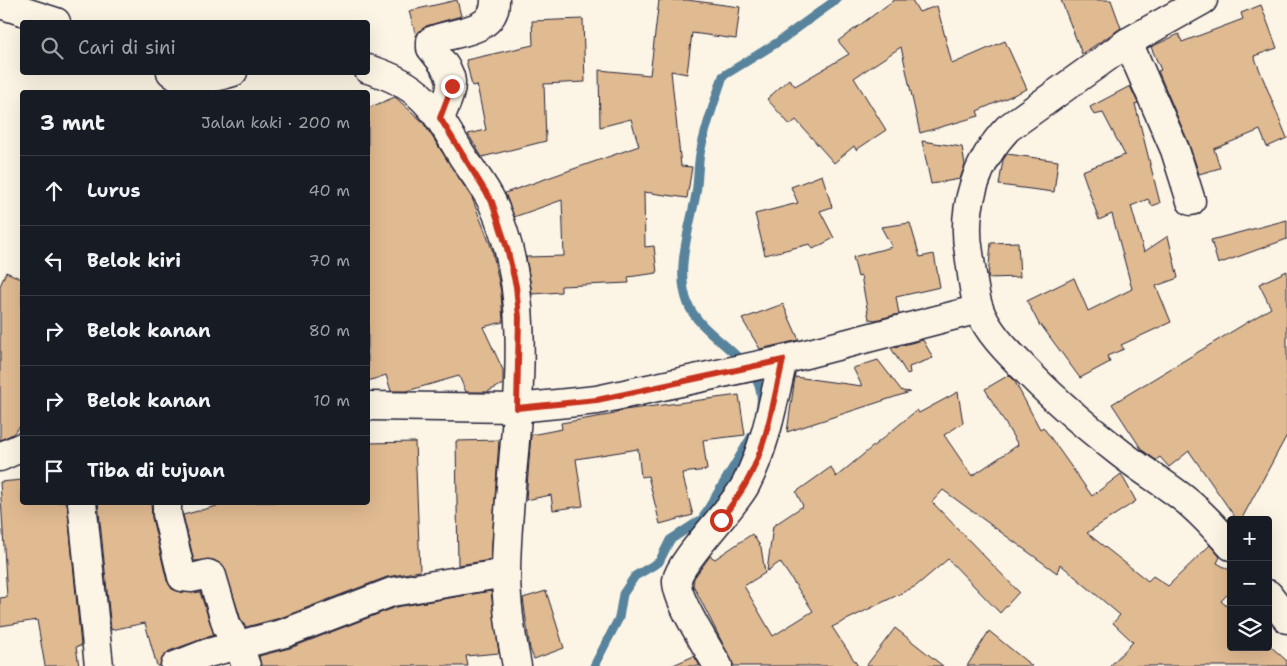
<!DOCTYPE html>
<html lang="id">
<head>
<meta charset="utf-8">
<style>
	:root { --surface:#171b24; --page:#242831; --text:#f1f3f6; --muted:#9ea1a6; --line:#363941 }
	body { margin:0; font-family:"Shantell Sans",sans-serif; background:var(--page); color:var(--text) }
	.controls { position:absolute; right:15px; bottom:15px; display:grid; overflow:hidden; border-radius:5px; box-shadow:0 5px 20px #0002 }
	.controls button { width:45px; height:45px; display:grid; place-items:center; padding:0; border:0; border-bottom:1px solid var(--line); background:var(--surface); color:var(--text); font:25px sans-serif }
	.stop { position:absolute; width:15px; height:15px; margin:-11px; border:4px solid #c8321e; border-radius:50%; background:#fff }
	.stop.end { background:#c8321e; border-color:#fff; box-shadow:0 1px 5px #0008 }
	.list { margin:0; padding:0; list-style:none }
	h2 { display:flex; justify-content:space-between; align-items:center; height:65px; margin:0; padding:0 20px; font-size:21px }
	h2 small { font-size:16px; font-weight:400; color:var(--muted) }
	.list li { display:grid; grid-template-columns:32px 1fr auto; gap:15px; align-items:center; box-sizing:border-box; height:70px; padding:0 20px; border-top:1px solid var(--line) }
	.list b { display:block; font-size:19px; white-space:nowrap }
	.list em { font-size:16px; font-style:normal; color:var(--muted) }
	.icon { flex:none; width:28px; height:28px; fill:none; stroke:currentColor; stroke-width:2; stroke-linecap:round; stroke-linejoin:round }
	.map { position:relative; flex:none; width:1287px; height:666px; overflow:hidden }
	.search { position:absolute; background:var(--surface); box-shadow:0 5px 20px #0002; left:20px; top:20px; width:350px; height:55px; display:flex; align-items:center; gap:12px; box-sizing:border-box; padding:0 18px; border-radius:5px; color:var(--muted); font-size:19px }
	.panel { position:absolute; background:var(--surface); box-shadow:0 5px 20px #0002; left:20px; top:90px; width:350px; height:415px; border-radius:5px }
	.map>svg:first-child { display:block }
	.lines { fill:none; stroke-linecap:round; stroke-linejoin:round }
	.stream { stroke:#59839d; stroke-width:9 }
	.building { fill:#e0ba91; stroke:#22223b }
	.minor-casing { stroke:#22223b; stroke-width:31 }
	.minor { stroke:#fcf5e5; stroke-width:28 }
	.route { stroke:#c8321e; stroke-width:6 }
</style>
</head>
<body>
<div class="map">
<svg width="1287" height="666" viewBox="0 0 1287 666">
	<rect width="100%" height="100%" fill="#fcf5e5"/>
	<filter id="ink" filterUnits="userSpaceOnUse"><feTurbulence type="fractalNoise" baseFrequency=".02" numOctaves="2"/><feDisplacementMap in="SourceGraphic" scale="10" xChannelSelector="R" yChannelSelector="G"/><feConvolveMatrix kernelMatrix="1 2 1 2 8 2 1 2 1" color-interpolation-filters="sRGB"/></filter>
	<g filter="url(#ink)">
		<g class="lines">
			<!-- stream -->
			<g class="stream">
				<path d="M760 409C772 364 702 340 688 304 675 271 689 231 695 199 699 182 697 165 701 149 706 125 715 100 723 76L778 42 836 0"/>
				<polyline points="594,666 619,618 623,594 635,576 659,562 670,540 702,519 753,434"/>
			</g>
		</g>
		<!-- building -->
		<g class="building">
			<polygon points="457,0 461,16 426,26 416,36 409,11"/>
			<polygon points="659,0 687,0 740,7 736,39 692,33 687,74 671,71 681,166 692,167 687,198 644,192 645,247 654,246 657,273 628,277 629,283 561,286 561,292 532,294 526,257 564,256 562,200 514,217 505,193 639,146 631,119 600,127 599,70 650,75"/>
			<polygon points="894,0 912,0 919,12 937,6 952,64 1005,41 1027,89 977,111 979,116 920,133 901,47 854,78 886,130 856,150 854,146 834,163 796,120 790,125 767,99 789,79 795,86 849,54 838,41"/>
			<polygon points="1061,0 1111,0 1121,28 1082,54"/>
			<polygon points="1261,5 1277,48 1254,56 1287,138 1267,147 1260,130 1214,149 1220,168 1199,174 1189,144 1158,71 1161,70 1151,47 1179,34 1182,42 1243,19 1241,13"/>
			<polygon points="583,19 585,82 544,84 546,141 482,157 468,134 486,130 477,85 472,86 466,60 533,45 532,21"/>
			<polygon points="1130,86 1138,103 1135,104 1160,203 1152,206 1148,199 1131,206 1144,252 1168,236 1178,278 1156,286 1171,322 1121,345 1124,349 1107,356 1110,362 1080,378 1041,325 1040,326 1027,301 1074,278 1088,311 1132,289 1112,214 1099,220 1082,171 1125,155 1103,113 1094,115 1090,107"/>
			<polygon points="395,97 422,121 472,198 492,249 501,292 503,322 483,327 503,370 503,384 487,392 466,392 459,376 407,391 391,391 386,375 368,381 368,108"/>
			<polygon points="922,141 962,147 965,165 960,179 931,184"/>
			<polygon points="1007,154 1058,161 1054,192 999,185 1003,160"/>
			<polygon points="822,175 832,207 820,211 834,238 813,249 810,244 765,255 755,214 798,203 791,187"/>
			<polygon points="1287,220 1287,239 1218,264 1211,240"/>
			<polygon points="910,223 920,257 934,254 940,287 896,297 899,314 875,320 869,319 861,276 858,277 853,257 892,247 881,227"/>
			<polygon points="1018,242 1020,277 988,278 991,243"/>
			<polygon points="1287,271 1287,435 1241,520 1237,520 1189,451 1169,467 1160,457 1156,460 1142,450 1112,404 1271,308 1259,284"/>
			<polygon points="6,272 22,279 22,424 13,434 0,440 0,286"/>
			<polygon points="783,304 799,340 760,349 742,319"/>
			<polygon points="923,340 933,358 909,367 910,373 907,374 891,348"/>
			<polygon points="878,360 902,391 910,392 787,432 795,377 862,386 853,368"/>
			<polygon points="1009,375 1014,380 1040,429 1043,427 1092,496 1121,474 1136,501 1087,533 1148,581 1153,576 1168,586 1210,545 1220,557 1217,563 1231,571 1231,591 1221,601 1231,610 1231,647 1268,647 1268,644 1287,661 1287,666 1110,666 1133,642 1113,623 1120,615 1060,564 1057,573 943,490 932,502 1019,592 1000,613 948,559 916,586 832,627 858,666 734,666 693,585 694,578 710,556 715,559 752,534 761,547 765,573 744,586 773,636 813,611 780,562 767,571 773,526 803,506 796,492 831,467 836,477 917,410 919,413 958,392 963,423 944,435 972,476 1018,445 985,389"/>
			<polygon points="739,395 745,435 703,440 707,470 682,473 693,515 660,524 648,476 641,477 638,449 576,459 583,506 553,510 551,495 526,500 531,435 562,429 561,423 615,414 615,412 624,410"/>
			<polygon points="499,440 491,560 458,565 456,441"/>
			<polygon points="415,442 420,571 387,577 280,618 246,627 241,620 224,566 214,560 194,561 183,515 232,502 368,502 368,443"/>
			<polygon points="22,480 22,502 67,502 81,646 76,647 79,666 45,666 37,620 0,626 0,598 7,597 0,482"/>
			<polygon points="98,502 151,502 152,518 167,581 172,589 180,592 200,592 214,635 169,651 163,657 160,666 157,666 145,623 111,630"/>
			<polygon points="491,591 499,653 466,656 468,666 261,666 259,656 290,648 396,607"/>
			<polygon points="546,591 564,648 534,659 530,649 523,598"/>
			<polygon points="895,628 943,666 866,666"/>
			<polygon points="989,631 1032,666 967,666"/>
			<polygon points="694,656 700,666 671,666"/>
		</g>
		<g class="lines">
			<defs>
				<g id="minor">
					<path d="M1203 0 1128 42 1008 128C977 160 961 208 969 253 972 271 973 292 979 309 987 331 1006 350 1022 366 1050 396 1083 424 1115 449 1137 467 1161 481 1183 498 1201 512 1216 529 1231 546"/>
					<polyline points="0,4 56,22"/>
					<polyline points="1128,42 1175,150 1191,201"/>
					<path d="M368 69C422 85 434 108 461 154 471 170 484 185 492 202 544 313 507 454 506 572 506 602 511 636 517 666"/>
					<path d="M171 72C188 88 214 77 233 72"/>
					<path d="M440 118C456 81 456 79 431 48V41C452 31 496 34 495 0"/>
					<polyline points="368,406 517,408 597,400 783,360 979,309"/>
					<polyline points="0,457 22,447"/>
					<polyline points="82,502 99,666"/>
					<polyline points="167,502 167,514 182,577 192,578 208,574 212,576 227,627 239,646 246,666"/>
					<polyline points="1268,594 1287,619"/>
					<polyline points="175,666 208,653 285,633 392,592 506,573"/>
					<path d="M718 666C708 648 675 598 677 580 680 560 733 509 746 484 766 445 773 402 783 360"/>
				</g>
			</defs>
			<!-- minor casing -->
			<use href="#minor" class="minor-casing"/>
			<!-- minor -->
			<use href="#minor" class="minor"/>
		</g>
	</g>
	<g class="lines" filter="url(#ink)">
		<!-- route -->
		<path class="route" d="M452 86 440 118 492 202 507 248 516 286 519 317 517 408 597 400 783 360C773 402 767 447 745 485 738 497 729 508 721 520"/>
	</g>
</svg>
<div class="controls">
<button>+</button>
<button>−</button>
<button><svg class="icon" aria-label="layers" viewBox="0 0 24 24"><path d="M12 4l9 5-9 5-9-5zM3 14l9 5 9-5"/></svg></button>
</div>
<div class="stop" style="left:721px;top:520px"></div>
<div class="stop end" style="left:452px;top:86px"></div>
<div class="search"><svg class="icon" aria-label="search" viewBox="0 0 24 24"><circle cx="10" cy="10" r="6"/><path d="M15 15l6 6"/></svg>Cari di sini</div>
<section class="panel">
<h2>3 mnt<small>Jalan kaki · 200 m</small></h2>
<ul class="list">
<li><svg class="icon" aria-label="ahead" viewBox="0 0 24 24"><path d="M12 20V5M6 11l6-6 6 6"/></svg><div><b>Lurus</b></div><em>40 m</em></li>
<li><svg class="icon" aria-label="left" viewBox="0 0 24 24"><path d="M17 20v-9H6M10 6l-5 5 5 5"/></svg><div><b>Belok kiri</b></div><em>70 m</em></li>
<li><svg class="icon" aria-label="right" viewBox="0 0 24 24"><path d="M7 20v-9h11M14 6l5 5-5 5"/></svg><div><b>Belok kanan</b></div><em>80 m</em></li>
<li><svg class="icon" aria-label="right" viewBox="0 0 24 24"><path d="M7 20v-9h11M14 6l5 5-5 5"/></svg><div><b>Belok kanan</b></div><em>10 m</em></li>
<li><svg class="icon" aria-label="arrive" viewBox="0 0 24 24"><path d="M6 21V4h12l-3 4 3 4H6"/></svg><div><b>Tiba di tujuan</b></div></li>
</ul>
</section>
</div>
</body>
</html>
